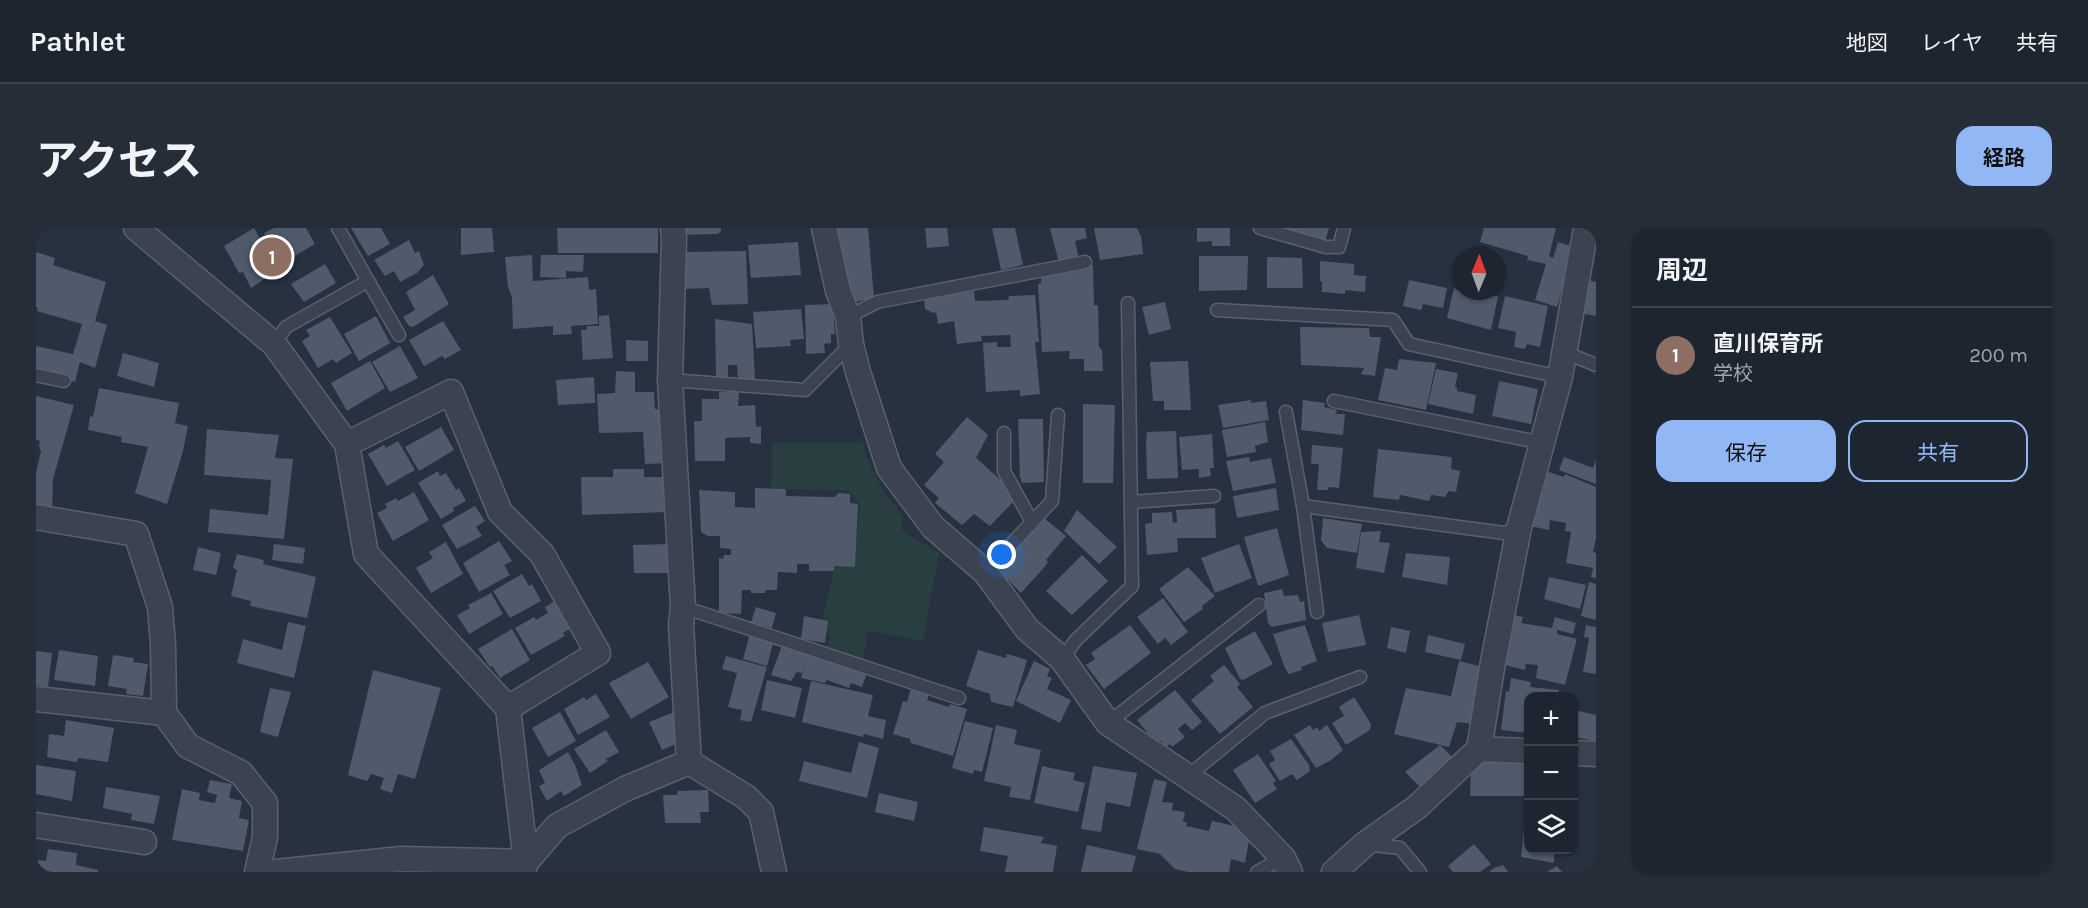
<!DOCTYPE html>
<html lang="ja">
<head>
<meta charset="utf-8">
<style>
	:root { --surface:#1d2530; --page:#252d38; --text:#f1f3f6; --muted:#a0a5ab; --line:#3b424c; --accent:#92b7f5 }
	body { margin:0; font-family:Karla,"Noto Sans JP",sans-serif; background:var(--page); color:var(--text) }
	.controls { position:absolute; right:18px; bottom:18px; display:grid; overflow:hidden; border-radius:12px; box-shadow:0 2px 4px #0004 }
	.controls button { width:54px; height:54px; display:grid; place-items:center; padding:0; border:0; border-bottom:2px solid var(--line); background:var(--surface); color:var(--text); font:30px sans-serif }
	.compass { position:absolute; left:1416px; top:18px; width:54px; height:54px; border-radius:50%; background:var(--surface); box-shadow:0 2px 4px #0004; rotate:1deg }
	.you { position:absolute; left:966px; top:327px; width:21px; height:21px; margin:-15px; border:4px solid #fff; border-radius:50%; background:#1a73e8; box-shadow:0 0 0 9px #1a73e833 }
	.badge { display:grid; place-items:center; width:39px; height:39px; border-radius:50%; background:var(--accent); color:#fff; font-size:20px; font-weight:700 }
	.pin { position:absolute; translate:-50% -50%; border:3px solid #fff; box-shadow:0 2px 6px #0006 }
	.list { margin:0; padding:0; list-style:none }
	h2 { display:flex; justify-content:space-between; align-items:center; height:78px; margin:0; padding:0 24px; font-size:26px }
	h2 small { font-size:20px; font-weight:400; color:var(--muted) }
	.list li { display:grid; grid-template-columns:39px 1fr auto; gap:18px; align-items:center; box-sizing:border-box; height:96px; padding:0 24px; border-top:2px solid var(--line) }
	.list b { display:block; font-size:22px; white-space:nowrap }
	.list p { margin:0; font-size:20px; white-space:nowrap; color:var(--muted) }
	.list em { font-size:20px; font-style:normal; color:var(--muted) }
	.actions { display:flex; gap:12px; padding:18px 24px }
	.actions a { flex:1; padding:14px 0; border:2px solid var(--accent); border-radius:18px; text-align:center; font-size:21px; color:var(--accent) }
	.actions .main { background:var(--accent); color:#111 }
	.icon { flex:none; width:33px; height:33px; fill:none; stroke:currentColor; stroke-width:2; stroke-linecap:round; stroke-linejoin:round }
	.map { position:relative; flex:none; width:1560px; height:644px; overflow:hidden; border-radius:18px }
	header { display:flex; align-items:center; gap:36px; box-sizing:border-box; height:84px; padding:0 30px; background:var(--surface); border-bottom:2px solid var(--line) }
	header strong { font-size:28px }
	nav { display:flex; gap:33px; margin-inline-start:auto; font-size:21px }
	.intro { display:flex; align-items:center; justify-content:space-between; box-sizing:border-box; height:144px; padding:0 36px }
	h1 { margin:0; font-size:42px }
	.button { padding:15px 27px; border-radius:18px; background:var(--accent); color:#111; font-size:21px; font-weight:700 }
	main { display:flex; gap:36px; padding:0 36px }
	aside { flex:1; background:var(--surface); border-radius:18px; box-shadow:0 2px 4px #0004 }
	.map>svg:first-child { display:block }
	.green { fill:#293e41 }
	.building { fill:#505a6b }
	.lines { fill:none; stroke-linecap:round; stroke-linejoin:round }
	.lane-casing { stroke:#59616d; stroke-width:15 }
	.street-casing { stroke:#59616d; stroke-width:27 }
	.lane { stroke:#3b4350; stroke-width:12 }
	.street { stroke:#3b4350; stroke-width:24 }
</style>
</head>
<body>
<header>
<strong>Pathlet</strong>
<nav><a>地図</a><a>レイヤ</a><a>共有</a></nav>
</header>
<div class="intro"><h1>アクセス</h1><a class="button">経路</a></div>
<main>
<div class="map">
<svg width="1560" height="644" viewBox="0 0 1560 644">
	<rect width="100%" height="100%" fill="#273140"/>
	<!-- green -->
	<path class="green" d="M736 215H827C835 248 848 263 867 289L866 303 903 325 887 413 832 403 827 433 792 419 794 406 784 403 799 336H818L824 276 812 263 735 260Z"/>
	<!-- building -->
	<g class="building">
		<polygon points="218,0 242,42 215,60 207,44 203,45 188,18"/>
		<polygon points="238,0 270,0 279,16 245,36 228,5"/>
		<polygon points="315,0 345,0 354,16 332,28"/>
		<polygon points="425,0 456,0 458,24 425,27"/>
		<polygon points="521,0 622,0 622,25 522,25"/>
		<polygon points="641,0 685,0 685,3 682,6 641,7"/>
		<polygon points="799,0 832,0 838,70 815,75"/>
		<polygon points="889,0 911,0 913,18 891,20"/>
		<polygon points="956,0 979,0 987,37 965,42"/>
		<polygon points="1014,0 1049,0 1051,10 1039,13 1043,31 1023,35"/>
		<polygon points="1058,0 1101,0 1105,8 1107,26 1064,32"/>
		<polygon points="1161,0 1194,0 1194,18 1176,18 1176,13 1161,14"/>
		<polygon points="1244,0 1293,0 1289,14"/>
		<polygon points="1448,0 1520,0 1513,28 1517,30 1522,14 1538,19 1521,79 1499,72 1510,36 1491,32 1492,28 1444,14"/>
		<polygon points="373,12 379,25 383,23 388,37 381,45 364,54 358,43 349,48 338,32"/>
		<polygon points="762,14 765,47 715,50 712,17"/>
		<polygon points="710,23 712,76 676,77 673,60 646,61 646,24"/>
		<polygon points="0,24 19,30 17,37 70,54 59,93 71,97 59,140 44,134 39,154 0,144 0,118 37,126 46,96 1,83 2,80 0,79"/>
		<polygon points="496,27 497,53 552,49 553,62 560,61 562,96 535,98 536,106 517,107 517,98 477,101 476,70 472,59 469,29"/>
		<polygon points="505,27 548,27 547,44 530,43 530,50 504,49"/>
		<polygon points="1163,28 1212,28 1211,62 1163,63"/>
		<polygon points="1231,29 1266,30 1267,60 1231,60"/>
		<polygon points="1284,33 1318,36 1318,47 1330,48 1329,64 1309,62 1309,66 1286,64 1286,53 1284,53"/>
		<polygon points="289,36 300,55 268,74 255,56"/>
		<polygon points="1057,37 1058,77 1062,77 1063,119 1066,122 1067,143 1048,143 1048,131 1033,131 1034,123 1006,124 1002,56 1005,55 1005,44"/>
		<polygon points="397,47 413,76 377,99 373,98 367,89 379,82 370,64"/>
		<polygon points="1549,51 1560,54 1560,88 1544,85"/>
		<polygon points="1373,52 1411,60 1407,80 1387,76 1385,82 1367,78"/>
		<polygon points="1418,60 1425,63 1462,68 1455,102 1411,90"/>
		<polygon points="938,63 939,73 972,72 973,68 999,67 1003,114 999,114 1004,166 984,168 984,162 950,164 947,115 961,114 961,119 975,119 974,107 945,108 946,113 921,116 918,93 902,96 900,84 897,85 889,81 888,69"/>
		<polygon points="1469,68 1512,78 1504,119 1491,116 1489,121 1478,119 1480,104 1462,100"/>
		<polygon points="1129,74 1135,101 1113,107 1106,79"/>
		<polygon points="797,76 799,106 795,106 795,115 788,116 789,125 770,126 769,77"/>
		<polygon points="765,81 768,111 754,112 755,118 720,120 717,84"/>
		<polygon points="573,87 577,130 547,132 545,102 551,102 551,98 563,98 563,88"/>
		<polygon points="340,88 354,115 323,133 308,106"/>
		<polygon points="294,89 316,125 300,135 297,131 282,140 266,113 274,108 270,102"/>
		<polygon points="679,91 716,96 719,152 702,151 701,137 692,137 692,151 680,150"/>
		<polygon points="407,93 425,122 409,131 406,128 388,138 373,112"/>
		<polygon points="1264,99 1333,100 1334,109 1345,109 1339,148 1325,146 1328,140 1265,137"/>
		<polygon points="590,112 612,113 612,133 590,133"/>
		<polygon points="364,118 382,150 354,164 336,134"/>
		<polygon points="87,125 123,135 118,159 81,148"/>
		<polygon points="1363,131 1400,135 1390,182 1342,172 1349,140 1361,142"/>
		<polygon points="334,133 349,160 311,183 295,155"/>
		<polygon points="1152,133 1155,182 1128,182 1128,173 1117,173 1114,134"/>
		<polygon points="1400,141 1422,145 1419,159 1421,160 1421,163 1440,167 1437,186 1392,176"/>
		<polygon points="580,143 599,144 599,164 618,164 619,181 633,181 635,235 609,236 607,204 563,205 561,166 579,165"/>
		<polygon points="558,149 559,175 522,177 520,152"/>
		<polygon points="1463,153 1502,161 1495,196 1456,188"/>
		<polygon points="63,160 143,175 139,195 152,198 147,223 131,276 99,265 112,219 85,214 86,209 52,202 54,188 57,189"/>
		<polygon points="683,164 703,164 702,178 719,177 720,199 725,198 725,216 714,215 714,209 689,210 689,233 659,233 658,193 666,193 666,171 683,171"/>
		<polygon points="0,168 38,177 17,251 16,288 0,285 0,245 5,223 3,217 4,213 0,212"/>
		<polygon points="1215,172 1215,175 1230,173 1233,192 1187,200 1182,177"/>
		<polygon points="1267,172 1289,175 1288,179 1301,182 1300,186 1309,186 1307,207 1265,202"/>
		<polygon points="1047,176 1079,177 1077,255 1047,255"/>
		<polygon points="931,189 952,207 940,230 966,253 978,273 954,298 938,286 926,297 899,275 903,270 888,257 908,234 899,226"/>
		<polygon points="982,191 1007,191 1008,254 986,255 984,249"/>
		<polygon points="1229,194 1232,214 1219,218 1220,224 1191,229 1186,202"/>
		<polygon points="405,199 418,222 383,243 369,219"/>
		<polygon points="171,201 243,207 239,230 257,231 248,311 172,304 174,281 232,287 235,252 168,247"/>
		<polygon points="1140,203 1142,250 1111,251 1110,215 1111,204"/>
		<polygon points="1176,206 1178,240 1174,240 1175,248 1163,250 1163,241 1146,242 1143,209"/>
		<polygon points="362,213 379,242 351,258 332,226 348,217 350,220"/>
		<polygon points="1276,217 1307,220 1303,260 1293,259 1292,262 1281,262 1283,236 1275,236"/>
		<polygon points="1342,221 1416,229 1415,241 1424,243 1420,264 1413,263 1409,269 1395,267 1393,273 1364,267 1363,272 1337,269"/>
		<polygon points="1213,229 1214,234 1235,230 1240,255 1197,263 1190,233"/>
		<polygon points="1528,229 1557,240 1560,232 1560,256 1523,242"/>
		<polygon points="577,241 608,241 608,249 630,249 630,284 546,287 545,249 577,249"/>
		<polygon points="402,243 404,248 410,245 420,262 423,260 430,273 417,280 418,283 405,291 382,255"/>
		<polygon points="1510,243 1528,249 1529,246 1560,259 1560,310 1557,324 1560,325 1560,350 1555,349 1557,340 1530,335 1535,304 1529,303 1530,295 1514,292 1513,302 1494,298 1501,261 1507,263"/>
		<polygon points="719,260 750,261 750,268 798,269 803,265 814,266 814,275 822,276 819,339 798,338 798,343 773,343 773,336 761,336 761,345 742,344 741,362 729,362 729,365 715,365 715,362 706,362 705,386 683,385 683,330 687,331 688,327 695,327 695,321 684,320 684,308 672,308 665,304 663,262 699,264 699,279 719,280"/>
		<polygon points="1240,260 1243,282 1201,290 1197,268"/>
		<polygon points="378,264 393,292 357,313 341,285 351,280 349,276 360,270 362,273"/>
		<polygon points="439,278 449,293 440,299 446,308 421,321 406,297"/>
		<polygon points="1179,280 1180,310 1141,310 1142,324 1111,327 1109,296 1116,295 1116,285 1136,284 1137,295 1141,294 1140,282"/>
		<polygon points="1041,282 1081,319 1063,336 1028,303"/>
		<polygon points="1008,290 1030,308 1010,332 1012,334 1006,342 985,365 972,352 970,355 959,343"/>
		<polygon points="1287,290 1326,296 1321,325 1291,320 1285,312"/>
		<polygon points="1241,300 1253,347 1222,358 1208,309"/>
		<polygon points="1345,303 1343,314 1354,315 1348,345 1320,340 1325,304"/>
		<polygon points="463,313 476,333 468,337 474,347 443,364 427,335"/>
		<polygon points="410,314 427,346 395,365 380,340 397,330 393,324"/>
		<polygon points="238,316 269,320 267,336 236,332"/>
		<polygon points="633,316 634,345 598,345 597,317"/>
		<polygon points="1203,316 1216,350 1179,365 1165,330"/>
		<polygon points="162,319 185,325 180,347 157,342"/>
		<polygon points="1370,325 1414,329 1411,357 1366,349"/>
		<polygon points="201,326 228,332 227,336 280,349 271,390 214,378 215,373 195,368 201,342 197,340"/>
		<polygon points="1046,327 1072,353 1036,387 1010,363"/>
		<polygon points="1152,339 1179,368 1166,378 1167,381 1148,394 1123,361"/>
		<polygon points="486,346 493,358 496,356 505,373 474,390 457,363"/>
		<polygon points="1513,349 1550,357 1544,381 1508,371"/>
		<polygon points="1553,354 1560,356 1560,392 1545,388"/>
		<polygon points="1246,361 1248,368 1262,367 1264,374 1268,373 1270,392 1236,399 1232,395 1228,365"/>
		<polygon points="455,365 467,386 433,406 421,387 434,380 432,377"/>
		<polygon points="1127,370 1152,404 1135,417 1129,410 1122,416 1101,389"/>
		<polygon points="521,372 537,399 527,405 529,408 495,427 479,400 498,389 500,392 512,385 509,379"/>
		<polygon points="720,379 740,385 736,400 715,394"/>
		<polygon points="1474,386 1487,389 1485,395 1516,400 1519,389 1540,395 1537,406 1521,402 1521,406 1541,411 1529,457 1500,450 1502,437 1490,436 1489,442 1469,437"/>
		<polygon points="1323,387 1330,417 1292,424 1286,395"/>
		<polygon points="768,388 792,393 789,415 765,411"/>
		<polygon points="252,394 270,398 258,450 201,435 207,411 246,422"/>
		<polygon points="1094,397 1115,425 1068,461 1050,437 1059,431 1055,425"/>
		<polygon points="1269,397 1281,433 1265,439 1266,442 1253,446 1249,440 1237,406"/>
		<polygon points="1550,397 1560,399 1560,446 1547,444 1553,410 1548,409"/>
		<polygon points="1355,399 1374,403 1370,425 1351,420"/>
		<polygon points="476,401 494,432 464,450 456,438 454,439 442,421"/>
		<polygon points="1219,403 1237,436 1207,452 1204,451 1189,420"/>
		<polygon points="714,405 738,412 731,438 707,431"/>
		<polygon points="1392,407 1429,416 1425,432 1389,424"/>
		<polygon points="747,415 831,445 826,459 815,455 813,460 791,452 789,455 765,450 769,436 766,445 761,444 755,453 735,447"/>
		<polygon points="23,422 62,428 59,458 18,452"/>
		<polygon points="942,422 970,430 971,426 991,432 977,479 955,474 954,466 930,458"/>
		<polygon points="0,423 16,425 12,459 0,457"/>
		<polygon points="77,427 98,430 97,434 112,436 107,468 90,466 91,461 72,458"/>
		<polygon points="690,428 731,439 715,494 704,492 706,482 692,479 701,445 686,441"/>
		<polygon points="998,433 1014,441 1011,448 1016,450 1011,461 1035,472 1024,495 980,473"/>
		<polygon points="1423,433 1447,439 1437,496 1421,494 1413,519 1358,506 1370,460 1415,468"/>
		<polygon points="612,434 633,469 595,491 573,455"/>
		<polygon points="1188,437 1204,456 1201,459 1217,479 1184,506 1155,472 1178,453 1174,448"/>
		<polygon points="337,442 405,460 379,551 362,546 356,565 344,561 348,550 335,546 331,553 312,547"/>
		<polygon points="1475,450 1495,454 1494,459 1523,462 1522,469 1492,469 1492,505 1465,502 1470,463 1473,464"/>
		<polygon points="731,452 766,460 759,490 725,482"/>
		<polygon points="775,453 837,467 832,488 850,492 847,511 828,506 827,509 766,494"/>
		<polygon points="234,460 255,464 242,509 224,504"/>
		<polygon points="875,460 893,466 891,472 913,479 914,476 931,481 917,528 875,515 874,511 857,506 867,473 871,474"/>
		<polygon points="1139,462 1166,494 1156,502 1149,495 1142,501 1149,509 1136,519 1134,516 1130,519 1124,512 1120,515 1101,492"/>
		<polygon points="560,466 574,489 542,507 528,481 548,469 550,472"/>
		<polygon points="1318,469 1335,496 1334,502 1310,517 1296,495 1308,488 1303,479"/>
		<polygon points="643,482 644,514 626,522 613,494"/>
		<polygon points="1538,482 1560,487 1560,513 1538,509"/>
		<polygon points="524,484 540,513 512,529 496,500"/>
		<polygon points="30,492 78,500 72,534 43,530 40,534 11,529 13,506 28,508"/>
		<polygon points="929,493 957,500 946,544 938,542 937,546 916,540"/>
		<polygon points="960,497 981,502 978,516 1005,522 994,572 973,569 975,559 948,553"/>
		<polygon points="1274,497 1277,502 1281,499 1283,503 1291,497 1307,522 1295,532 1280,540 1258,507"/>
		<polygon points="570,502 583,524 570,531 572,533 554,545 538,521"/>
		<polygon points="1255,511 1273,537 1274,543 1261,552 1256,546 1244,553 1233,536 1239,532 1234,523"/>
		<polygon points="823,514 843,520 831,570 763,553 768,533 815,545"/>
		<polygon points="1404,517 1420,533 1388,563 1369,544"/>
		<polygon points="532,524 539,537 546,557 528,568 525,563 511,573 503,558 509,555 503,542"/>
		<polygon points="1222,526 1240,553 1237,555 1241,561 1219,575 1197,542"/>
		<polygon points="1440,527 1492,530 1492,568 1434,568 1435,543"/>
		<polygon points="0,537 40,543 36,573 0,566"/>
		<polygon points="1006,538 1039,545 1037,552 1049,555 1042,584 998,575"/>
		<polygon points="1057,538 1101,545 1094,579 1070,574 1065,604 1045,601"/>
		<polygon points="1118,551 1131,554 1126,574 1137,575 1136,582 1149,584 1147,594 1151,594 1150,598 1173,603 1170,612 1176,593 1204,599 1203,604 1214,607 1209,635 1195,631 1193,644 1152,644 1139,641 1124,626 1101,621"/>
		<polygon points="174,552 196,556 193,570 206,573 203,590 213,592 207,623 136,612 146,561 164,565 163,572 179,575 181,567 171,564"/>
		<polygon points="70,559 124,568 118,596 95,592 96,586 67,580"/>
		<polygon points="672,562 673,584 664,584 665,595 629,595 627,567 641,567 642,563"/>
		<polygon points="843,565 882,574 878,593 839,584"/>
		<polygon points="1491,572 1492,622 1518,622 1518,635 1485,629"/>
		<polygon points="948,599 1008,609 1005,615 1021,618 1017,644 969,644 972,628 944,623"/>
		<polygon points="1438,616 1455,636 1444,644 1417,644 1412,638"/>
		<polygon points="1051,617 1100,628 1096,644 1045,644"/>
		<polygon points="12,621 41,625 40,637 62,642 62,644 0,644 0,632 10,633"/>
		<polygon points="1467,637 1472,644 1453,644 1458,640"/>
		<polygon points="1521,638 1526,644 1511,644"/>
	</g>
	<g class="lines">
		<defs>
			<g id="lane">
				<polyline points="1224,0 1290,19 1303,19 1308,0"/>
				<polyline points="332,53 363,107"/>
				<polyline points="1181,82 1357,92 1373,116 1524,149"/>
				<polyline points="812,89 841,74 1049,34"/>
				<polyline points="238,116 250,99 332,53 302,0"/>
				<polyline points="1528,124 1560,137"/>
				<polyline points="0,147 28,153"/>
				<polyline points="634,152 769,162 815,116"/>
				<polyline points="1298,173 1507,215"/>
				<polyline points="1250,184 1267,278 1468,305 1483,300"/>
				<polyline points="968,205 968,243 996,294"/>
				<polyline points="1095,274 1178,268"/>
				<polyline points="1267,278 1281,384"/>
				<polyline points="949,344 1016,273 1022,187"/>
				<polyline points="647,379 923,470"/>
				<polyline points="1026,431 1040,412 1096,358 1092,75"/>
				<polyline points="1072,495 1223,377"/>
				<polyline points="1152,548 1229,485 1324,449"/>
				<polyline points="1330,616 1364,620 1384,644"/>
				<polyline points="1221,644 1247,630"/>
			</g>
			<g id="street">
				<polyline points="100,0 238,116 311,216 330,326 472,480 490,634 365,631 240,644"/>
				<polyline points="637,0 638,11 634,152 647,379 645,397 653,534"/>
				<polyline points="788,0 802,63 812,89 815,116 822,144 853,240 897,299 949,344 991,401 1026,431 1072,495 1200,581 1247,630 1254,644"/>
				<polyline points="311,216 415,164 464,284 506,326 562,425 472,480"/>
				<polyline points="0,289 100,306 124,379 127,416 128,485 152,518 205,545 229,575 229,609 221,644"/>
				<polyline points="0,471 128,485"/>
				<polyline points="1443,521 1492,523"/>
				<polyline points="1538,525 1560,526"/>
				<polyline points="653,534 710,569 725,584 738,644"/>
				<polyline points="0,597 108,614"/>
				<polyline points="487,644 490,634 521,598 589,561 653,534"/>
				<polyline points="1298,644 1329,616 1381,579 1443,521 1457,434 1483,300 1524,149 1550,0"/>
			</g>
		</defs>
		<!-- lane casing -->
		<use href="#lane" class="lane-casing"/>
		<!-- street casing -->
		<use href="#street" class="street-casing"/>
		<!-- lane -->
		<use href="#lane" class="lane"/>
		<!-- street -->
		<use href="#street" class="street"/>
	</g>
</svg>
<div class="controls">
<button>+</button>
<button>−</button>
<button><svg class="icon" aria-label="layers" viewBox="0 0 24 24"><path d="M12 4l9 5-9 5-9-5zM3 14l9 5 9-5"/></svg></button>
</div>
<svg class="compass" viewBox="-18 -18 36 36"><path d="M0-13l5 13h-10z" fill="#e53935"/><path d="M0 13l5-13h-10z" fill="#a0a5ab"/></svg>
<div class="you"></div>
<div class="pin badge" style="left:236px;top:29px;background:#8d6e63">1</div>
</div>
<aside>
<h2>周辺<small></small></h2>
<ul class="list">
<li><span class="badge" style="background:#8d6e63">1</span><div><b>直川保育所</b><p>学校</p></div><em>200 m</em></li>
</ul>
<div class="actions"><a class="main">保存</a><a>共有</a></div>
</aside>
</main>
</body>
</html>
